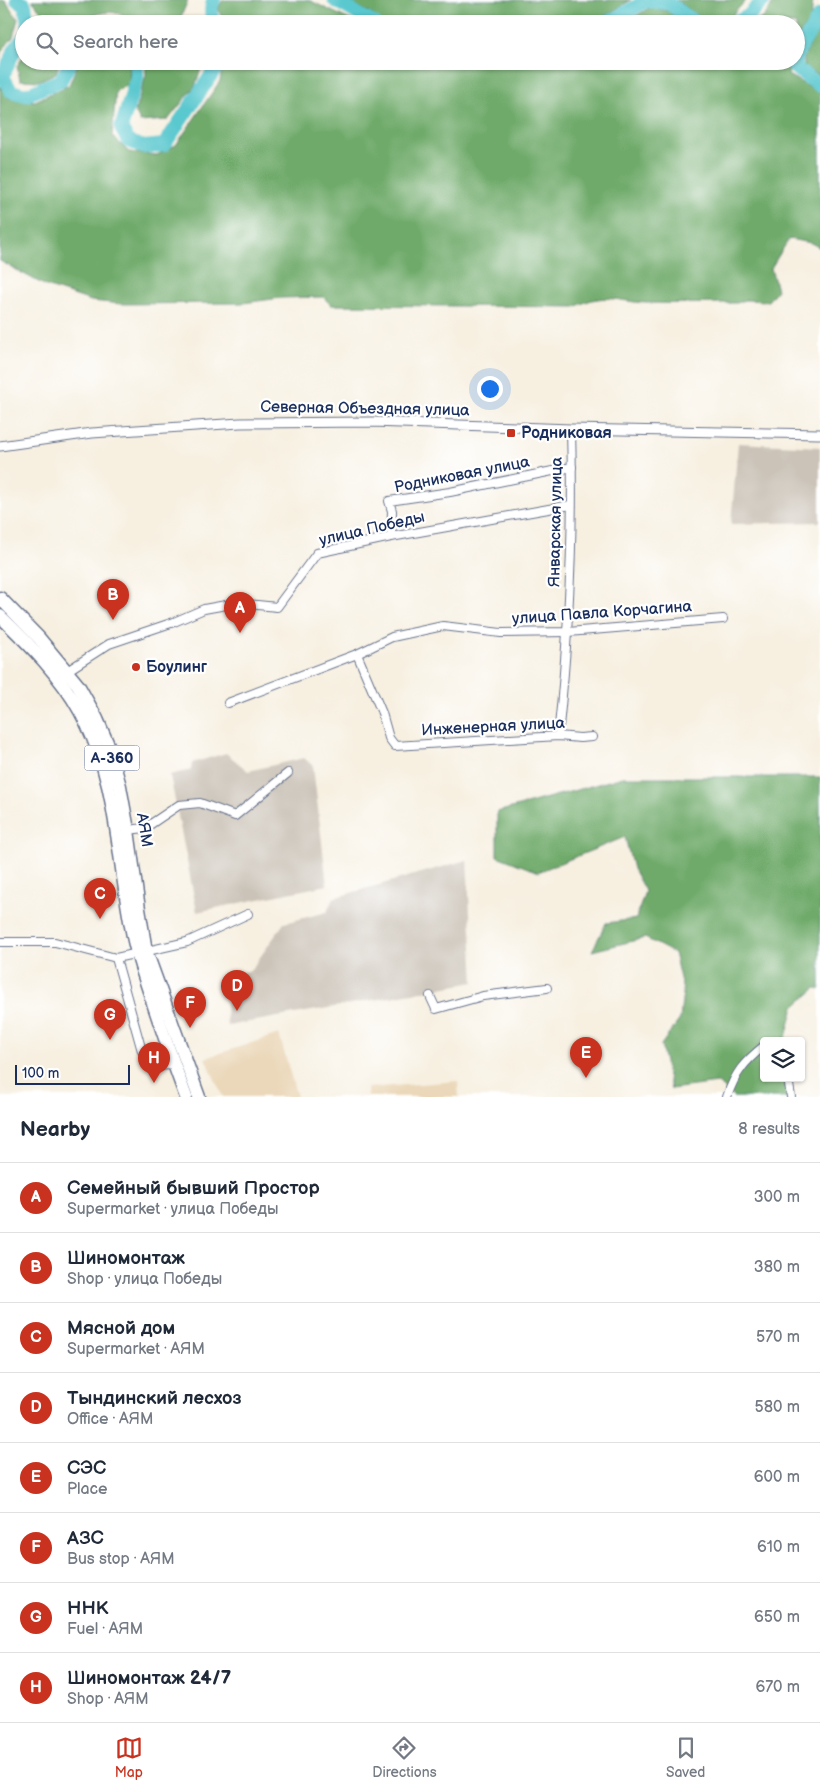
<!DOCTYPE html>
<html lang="en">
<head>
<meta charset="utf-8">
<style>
	:root { --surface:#fff; --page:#f2f2f3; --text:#1f2937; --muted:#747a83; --line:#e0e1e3; --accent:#c8321e }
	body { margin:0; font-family:"Balsamiq Sans",sans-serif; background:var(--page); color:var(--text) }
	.controls { position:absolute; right:15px; bottom:15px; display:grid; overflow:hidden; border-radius:5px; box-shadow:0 1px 4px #0004 }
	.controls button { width:45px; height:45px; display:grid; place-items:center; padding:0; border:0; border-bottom:1px solid var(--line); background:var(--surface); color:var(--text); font:25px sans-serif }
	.scale { position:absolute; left:15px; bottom:12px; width:115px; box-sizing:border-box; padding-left:5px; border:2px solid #1b2f5e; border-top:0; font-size:14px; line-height:18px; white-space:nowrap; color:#1b2f5e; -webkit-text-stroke:4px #fff; paint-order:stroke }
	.you { position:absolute; left:489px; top:388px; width:18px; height:18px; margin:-12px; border:4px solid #fff; border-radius:50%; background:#1a73e8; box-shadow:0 0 0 8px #1a73e833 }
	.badge { display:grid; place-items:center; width:32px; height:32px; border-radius:50%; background:var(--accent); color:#fff; font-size:16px; font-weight:700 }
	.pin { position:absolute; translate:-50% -41px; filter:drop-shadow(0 1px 2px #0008) }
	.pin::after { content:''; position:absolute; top:26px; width:18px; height:15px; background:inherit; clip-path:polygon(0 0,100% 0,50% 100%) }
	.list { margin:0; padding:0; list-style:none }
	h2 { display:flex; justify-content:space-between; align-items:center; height:65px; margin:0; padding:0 20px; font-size:21px }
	h2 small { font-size:16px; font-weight:400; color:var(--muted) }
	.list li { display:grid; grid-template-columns:32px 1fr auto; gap:15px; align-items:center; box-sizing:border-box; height:70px; padding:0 20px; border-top:1px solid var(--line) }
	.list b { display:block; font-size:19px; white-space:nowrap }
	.list p { margin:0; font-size:16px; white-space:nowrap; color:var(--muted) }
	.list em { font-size:16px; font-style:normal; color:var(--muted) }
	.icon { flex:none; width:28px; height:28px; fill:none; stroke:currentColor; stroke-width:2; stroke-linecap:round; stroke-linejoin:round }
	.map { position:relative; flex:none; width:820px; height:1097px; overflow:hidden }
	.search { position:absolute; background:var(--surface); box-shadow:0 1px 4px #0004; left:15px; right:15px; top:15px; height:55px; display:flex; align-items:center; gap:12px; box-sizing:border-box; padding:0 18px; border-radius:28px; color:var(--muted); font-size:19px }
	.sheet { height:625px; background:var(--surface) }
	nav { display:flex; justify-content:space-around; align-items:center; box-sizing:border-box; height:70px; border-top:1px solid var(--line); background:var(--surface); font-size:14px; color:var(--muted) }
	nav a { display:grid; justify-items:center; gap:2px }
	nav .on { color:var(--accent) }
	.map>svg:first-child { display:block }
	.built { fill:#ebd8ba }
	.industrial { fill:#cbc3b8 }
	.forest { fill:#6faa6a; stroke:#456c64 }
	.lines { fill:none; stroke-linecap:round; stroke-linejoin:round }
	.river { stroke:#5ac8cf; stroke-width:14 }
	.minor-casing { stroke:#68738c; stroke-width:10 }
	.tertiary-casing { stroke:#68738c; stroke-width:11 }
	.trunk-casing { stroke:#68738c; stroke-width:15 }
	.minor { stroke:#fff; stroke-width:8 }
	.tertiary { stroke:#fff; stroke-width:9 }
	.trunk { stroke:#fff; stroke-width:12 }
	.poi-dot { fill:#c8321e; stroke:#fff; stroke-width:2 }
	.labels { text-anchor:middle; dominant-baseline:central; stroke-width:4.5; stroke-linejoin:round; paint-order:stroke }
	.shield { fill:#fff; stroke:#5f6d8e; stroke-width:1 }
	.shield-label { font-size:15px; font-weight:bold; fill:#1b2f5e }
	.street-label { font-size:16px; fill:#1b2f5e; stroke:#fff }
	.poi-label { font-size:16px; font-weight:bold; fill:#1b2f5e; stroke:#fff; text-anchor:start }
</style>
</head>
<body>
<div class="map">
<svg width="820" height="1097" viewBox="0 0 820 1097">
	<rect width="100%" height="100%" fill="#fff"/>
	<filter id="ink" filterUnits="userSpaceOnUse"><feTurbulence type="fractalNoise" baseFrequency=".02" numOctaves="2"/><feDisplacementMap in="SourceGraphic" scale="10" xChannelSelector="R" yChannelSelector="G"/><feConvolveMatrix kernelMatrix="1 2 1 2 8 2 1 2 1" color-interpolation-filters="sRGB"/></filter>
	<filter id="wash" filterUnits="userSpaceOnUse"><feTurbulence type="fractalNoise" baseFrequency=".0096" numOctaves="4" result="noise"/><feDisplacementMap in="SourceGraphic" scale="20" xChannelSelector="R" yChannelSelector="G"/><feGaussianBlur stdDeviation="1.12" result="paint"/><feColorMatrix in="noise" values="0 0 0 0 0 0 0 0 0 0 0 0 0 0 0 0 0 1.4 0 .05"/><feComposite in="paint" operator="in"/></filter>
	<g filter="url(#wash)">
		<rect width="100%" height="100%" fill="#f7f0e1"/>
		<!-- built -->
		<g class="built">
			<polygon points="279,1034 297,1097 223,1097 205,1058"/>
			<polygon points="458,1081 459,1097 368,1097 367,1088"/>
		</g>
		<!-- industrial -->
		<g class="industrial">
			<polygon points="738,443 820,447 820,522 731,524"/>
			<polygon points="226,753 248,771 304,758 313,766 327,885 197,912 170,775 191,770 192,763"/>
			<polygon points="467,860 474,982 227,1026 224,977 251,970 284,923 327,912 333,898"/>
		</g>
		<!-- forest -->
		<g class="forest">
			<polygon points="0,0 5,0 18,19 13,37 1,52 0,59"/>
			<path d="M32 0H188L178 24H131C121 6 93 11 82 24H44L43 14Z"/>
			<polygon points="223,0 309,0 358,24 224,24 218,8"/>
			<polygon points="346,0 631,0 592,24 383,24 372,14"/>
			<polygon points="676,0 746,0 730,18 717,24 704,20"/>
			<polygon points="775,0 813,0 811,19 796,39 796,24 751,24 764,17"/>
			<polygon points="651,7 668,11 683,24 622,24"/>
			<polygon points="820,26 820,76 804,67 804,56"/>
			<polygon points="24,55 24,61 60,61 56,73 39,81 20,80 17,66"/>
			<path d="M79 61H130L129 84 116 91 112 136 129 152 157 155 176 145 220 81 223 61H790L788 75 820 93V248L811 243 789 239 771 268 777 290 768 301 745 300 737 303C707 303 677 304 647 303 617 302 605 291 575 307L331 305 323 297 281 298 243 303 121 304 91 301 46 286 0 261V86L9 98 35 101 69 85Z"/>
			<polygon points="145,61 204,61 195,86 168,120 140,122 135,111 146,75"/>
			<polygon points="623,777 820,777 820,990 816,988 794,1007 785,1041 764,1041 764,1078 785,1078 788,1097 733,1097 718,1083 671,1089 661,1045 680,1019 683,991 674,953 645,938 592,951 606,923 636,919 645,891 633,869 625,837 538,872 497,856 497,812"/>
		</g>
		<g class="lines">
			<!-- river -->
			<g class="river">
				<polyline points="17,0 25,5 28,24"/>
				<polyline points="334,0 375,24"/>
				<polyline points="100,24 103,24"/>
				<path d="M213 24C211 17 210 6 214 0"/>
				<polyline points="605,24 646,1 668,3 698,24"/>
				<polyline points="733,24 748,16 764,0"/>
				<polyline points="24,37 15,49 3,76 11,91 26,95 61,80 71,61"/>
				<polyline points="796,60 799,50 820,15"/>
				<polyline points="137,61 137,77 121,128 128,141 144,147 164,145 216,68 217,61"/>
				<polyline points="796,61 795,68 820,86"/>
			</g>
		</g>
	</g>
	<g filter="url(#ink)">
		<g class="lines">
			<defs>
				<g id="minor">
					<polyline points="391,537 392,511 389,501 450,492 572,467"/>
					<polyline points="357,654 382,713 389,738 395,746 558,736 580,738 592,737"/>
					<polyline points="67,671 109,644 174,622 204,609 237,603 277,607 317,553 391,537 571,505"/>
					<polyline points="228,703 357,654 392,637 443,626 501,633 568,632 723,619"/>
					<path d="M558 736C569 634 574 531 571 429"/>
					<polyline points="128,830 145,828 179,805 200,803 235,816 288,773"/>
					<polyline points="0,942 55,942 116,958 187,942 248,914"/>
					<polyline points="116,958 142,1051 152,1066 174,1065"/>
					<polyline points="430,996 436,1009 483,996 547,988"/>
					<polyline points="788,1078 791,1097"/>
					<path d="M727 1097C735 1073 744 1062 764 1046"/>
				</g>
				<polyline id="tertiary" points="0,446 92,433 240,423 372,422 571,429 820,434"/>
				<g id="trunk">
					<polyline points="0,598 39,638 78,685 97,719 109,747 120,786 128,830 139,909 146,951 199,1097"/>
					<path d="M0 616C30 645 60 675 80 711 118 778 117 858 132 931 136 955 145 978 152 1000 163 1033 174 1065 186 1097"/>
				</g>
			</defs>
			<!-- minor casing -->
			<use href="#minor" class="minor-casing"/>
			<!-- tertiary casing -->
			<use href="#tertiary" class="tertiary-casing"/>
			<!-- trunk casing -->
			<use href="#trunk" class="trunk-casing"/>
			<!-- minor -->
			<use href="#minor" class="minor"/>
			<!-- tertiary -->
			<use href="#tertiary" class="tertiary"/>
			<!-- trunk -->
			<use href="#trunk" class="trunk"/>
		</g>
	</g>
	<!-- markers -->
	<g class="poi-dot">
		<rect x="506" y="428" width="10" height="10" rx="2.5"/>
		<circle cx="136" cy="667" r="5"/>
	</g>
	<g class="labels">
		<!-- shield labels -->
		<rect class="shield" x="84.5" y="745.5" width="55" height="25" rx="4"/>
		<g class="shield-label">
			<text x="112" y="758">А-360</text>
		</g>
		<!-- street labels -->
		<g class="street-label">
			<text transform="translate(365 409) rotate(1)">Северная Объездная улица</text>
			<text transform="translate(462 475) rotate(-11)">Родниковая улица</text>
			<text transform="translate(556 522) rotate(-89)">Январская улица</text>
			<text transform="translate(372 529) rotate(-13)">улица Победы</text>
			<text transform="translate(602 613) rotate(-4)">улица Павла Корчагина</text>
			<text transform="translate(493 727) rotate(-3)">Инженерная улица</text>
			<text transform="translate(144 830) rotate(81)">АЯМ</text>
		</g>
		<!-- poi labels -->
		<g class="poi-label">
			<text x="521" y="433">Родниковая</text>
			<text x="146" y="667">Боулинг</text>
		</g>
	</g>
</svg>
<div class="controls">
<button><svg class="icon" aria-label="layers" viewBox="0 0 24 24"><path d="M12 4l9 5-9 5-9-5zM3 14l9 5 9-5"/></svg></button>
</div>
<div class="scale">100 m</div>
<div class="you"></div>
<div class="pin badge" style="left:240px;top:633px">A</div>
<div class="pin badge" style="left:113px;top:620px">B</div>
<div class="pin badge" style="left:100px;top:919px">C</div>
<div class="pin badge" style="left:237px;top:1011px">D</div>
<div class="pin badge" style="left:586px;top:1078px">E</div>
<div class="pin badge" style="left:190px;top:1028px">F</div>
<div class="pin badge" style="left:110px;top:1040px">G</div>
<div class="pin badge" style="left:154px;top:1083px">H</div>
<div class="search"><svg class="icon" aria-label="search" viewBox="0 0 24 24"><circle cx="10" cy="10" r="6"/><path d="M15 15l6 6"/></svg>Search here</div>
</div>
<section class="sheet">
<h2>Nearby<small>8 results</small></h2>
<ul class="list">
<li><span class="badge">A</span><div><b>Семейный бывший Простор</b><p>Supermarket · улица Победы</p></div><em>300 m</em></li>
<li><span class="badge">B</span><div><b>Шиномонтаж</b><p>Shop · улица Победы</p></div><em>380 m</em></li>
<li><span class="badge">C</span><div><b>Мясной дом</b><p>Supermarket · АЯМ</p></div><em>570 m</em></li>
<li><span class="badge">D</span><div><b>Тындинский лесхоз</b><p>Office · АЯМ</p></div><em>580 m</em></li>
<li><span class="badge">E</span><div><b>СЭС</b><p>Place</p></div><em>600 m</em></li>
<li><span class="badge">F</span><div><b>АЗС</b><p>Bus stop · АЯМ</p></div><em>610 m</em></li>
<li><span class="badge">G</span><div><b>ННК</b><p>Fuel · АЯМ</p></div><em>650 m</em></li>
<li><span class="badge">H</span><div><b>Шиномонтаж 24/7</b><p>Shop · АЯМ</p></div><em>670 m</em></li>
</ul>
</section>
<nav>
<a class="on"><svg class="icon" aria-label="map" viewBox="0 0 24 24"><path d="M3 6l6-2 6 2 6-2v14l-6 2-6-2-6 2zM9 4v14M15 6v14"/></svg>Map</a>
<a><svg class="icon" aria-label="directions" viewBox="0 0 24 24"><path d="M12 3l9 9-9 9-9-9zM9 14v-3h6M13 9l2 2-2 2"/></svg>Directions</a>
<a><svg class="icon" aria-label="saved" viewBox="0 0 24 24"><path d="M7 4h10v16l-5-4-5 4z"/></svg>Saved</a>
</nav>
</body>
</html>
